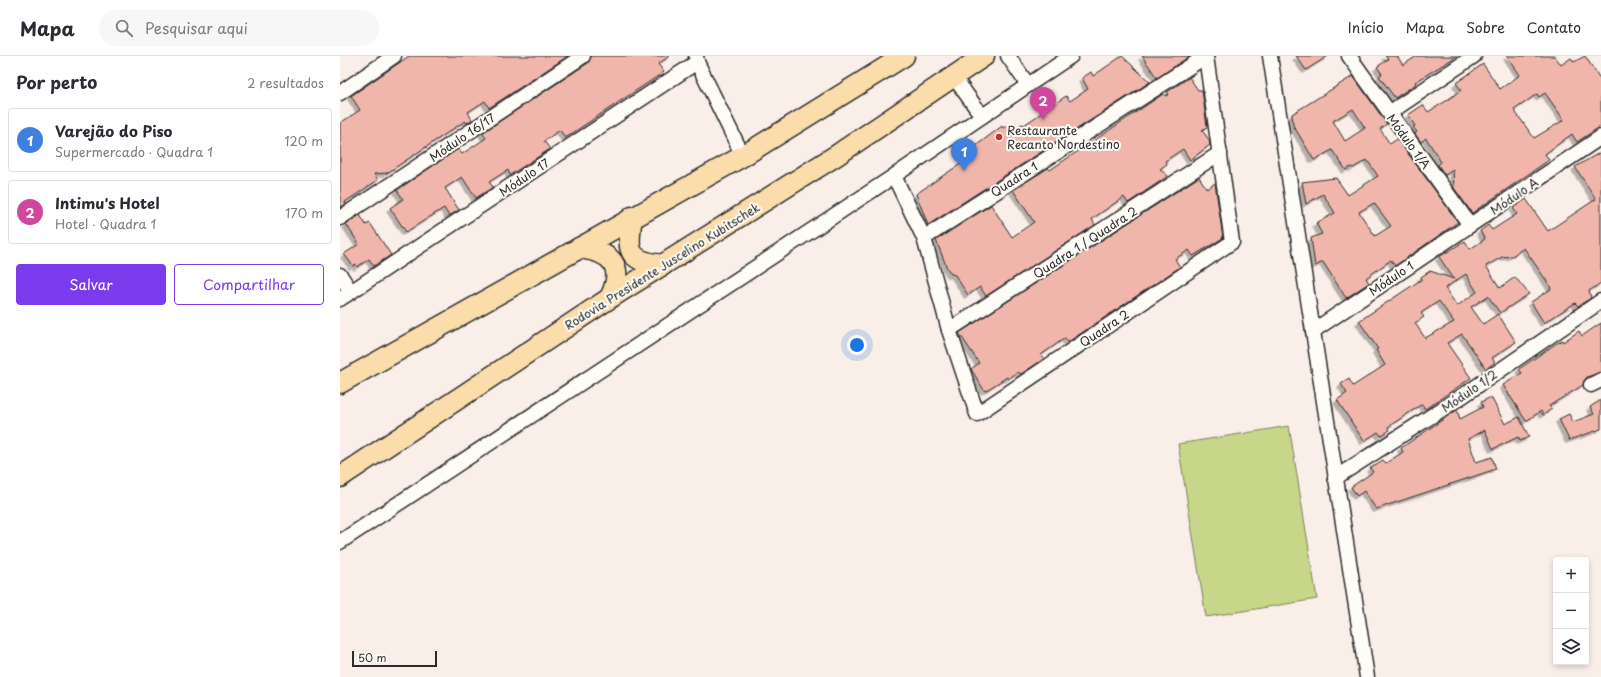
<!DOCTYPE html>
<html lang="pt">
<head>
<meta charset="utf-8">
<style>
	:root { --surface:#fff; --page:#f7f7f7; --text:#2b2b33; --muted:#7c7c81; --line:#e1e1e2; --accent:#7c3aed }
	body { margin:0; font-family:"Playpen Sans",sans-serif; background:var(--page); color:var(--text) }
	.controls { position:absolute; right:12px; bottom:12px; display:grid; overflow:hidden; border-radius:4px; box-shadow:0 2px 6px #0003 }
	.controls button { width:36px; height:36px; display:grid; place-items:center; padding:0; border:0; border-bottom:1px solid var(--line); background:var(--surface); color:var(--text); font:20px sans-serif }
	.scale { position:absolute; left:12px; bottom:10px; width:85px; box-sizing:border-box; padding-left:4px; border:2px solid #2b2b2b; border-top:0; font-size:11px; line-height:14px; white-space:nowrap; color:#2b2b2b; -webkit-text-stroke:3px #fdfcf7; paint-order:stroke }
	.you { position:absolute; left:517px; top:289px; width:14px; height:14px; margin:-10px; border:3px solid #fff; border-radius:50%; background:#1a73e8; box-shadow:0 0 0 6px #1a73e833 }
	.badge { display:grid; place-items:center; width:26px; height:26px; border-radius:50%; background:var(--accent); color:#fff; font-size:13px; font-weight:700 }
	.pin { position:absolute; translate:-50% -33px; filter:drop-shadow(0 1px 2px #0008) }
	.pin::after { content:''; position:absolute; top:21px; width:14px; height:12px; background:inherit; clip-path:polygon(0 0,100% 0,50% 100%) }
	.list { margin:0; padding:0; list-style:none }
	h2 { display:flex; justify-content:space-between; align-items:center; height:52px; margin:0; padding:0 16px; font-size:17px }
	h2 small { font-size:13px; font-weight:400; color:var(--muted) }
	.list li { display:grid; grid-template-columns:26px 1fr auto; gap:12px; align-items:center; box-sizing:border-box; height:64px; margin:0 8px 8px; padding:0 8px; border:1px solid var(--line); border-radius:4px }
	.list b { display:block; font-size:15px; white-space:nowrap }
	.list p { margin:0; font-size:13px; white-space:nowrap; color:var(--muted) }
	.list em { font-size:13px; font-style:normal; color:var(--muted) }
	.actions { display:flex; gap:8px; padding:12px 16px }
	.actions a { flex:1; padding:9px 0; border:1px solid var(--accent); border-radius:4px; text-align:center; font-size:14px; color:var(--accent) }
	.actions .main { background:var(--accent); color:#fff }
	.icon { flex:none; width:22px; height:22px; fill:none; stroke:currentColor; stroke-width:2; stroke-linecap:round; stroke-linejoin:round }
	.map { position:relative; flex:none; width:1261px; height:621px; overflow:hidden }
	header { display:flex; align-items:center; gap:24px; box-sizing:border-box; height:56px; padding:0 20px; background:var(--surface); border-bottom:1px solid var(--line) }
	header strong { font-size:19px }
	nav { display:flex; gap:22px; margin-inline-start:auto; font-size:14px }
	.search { width:280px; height:36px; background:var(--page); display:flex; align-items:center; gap:10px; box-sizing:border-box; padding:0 14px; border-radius:22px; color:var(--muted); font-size:15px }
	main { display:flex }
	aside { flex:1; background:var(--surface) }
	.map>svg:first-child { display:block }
	.green { fill:#c8d68a; stroke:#7a805a }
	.building { fill:#f0b6ac; stroke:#2b2b2b; fill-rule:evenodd; filter:url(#shadow) }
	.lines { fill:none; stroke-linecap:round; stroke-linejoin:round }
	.minor-casing { stroke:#2b2b2b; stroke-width:17 }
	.highway-casing { stroke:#2b2b2b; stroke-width:23 }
	.minor { stroke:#fdfcf7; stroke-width:14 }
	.highway { stroke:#faddab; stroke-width:20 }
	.poi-dot { fill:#c8321e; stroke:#fdfcf7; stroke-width:1.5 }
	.labels { text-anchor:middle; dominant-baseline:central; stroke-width:4; stroke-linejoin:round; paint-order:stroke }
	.poi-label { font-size:12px; fill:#2b2b2b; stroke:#fdfcf7; text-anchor:start }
	.street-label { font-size:12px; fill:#2b2b2b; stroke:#fdfcf7 }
</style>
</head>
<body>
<header>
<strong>Mapa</strong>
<div class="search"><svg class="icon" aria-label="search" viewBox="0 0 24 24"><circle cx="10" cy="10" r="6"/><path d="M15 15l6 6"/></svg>Pesquisar aqui</div>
<nav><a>Início</a><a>Mapa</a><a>Sobre</a><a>Contato</a></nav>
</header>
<main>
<aside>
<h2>Por perto<small>2 resultados</small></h2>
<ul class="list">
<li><span class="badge" style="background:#3f7fe0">1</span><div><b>Varejão do Piso</b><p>Supermercado · Quadra 1</p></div><em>120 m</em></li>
<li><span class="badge" style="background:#d1479c">2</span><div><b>Intimu's Hotel</b><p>Hotel · Quadra 1</p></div><em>170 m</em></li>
</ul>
<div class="actions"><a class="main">Salvar</a><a>Compartilhar</a></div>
</aside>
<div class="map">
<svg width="1261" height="621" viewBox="0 0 1261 621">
	<defs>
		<filter id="shadow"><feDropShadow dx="-3.5" dy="3.5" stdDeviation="0" flood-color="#0004"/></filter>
	</defs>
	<rect width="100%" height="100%" fill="#faeee8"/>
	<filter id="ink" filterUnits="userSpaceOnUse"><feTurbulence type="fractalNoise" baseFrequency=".025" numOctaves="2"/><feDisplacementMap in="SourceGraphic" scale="8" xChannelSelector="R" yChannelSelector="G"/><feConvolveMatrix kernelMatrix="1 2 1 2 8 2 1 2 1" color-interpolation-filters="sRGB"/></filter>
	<g filter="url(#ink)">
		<!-- green -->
		<polygon class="green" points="949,370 977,543 866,561 838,388"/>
		<!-- building -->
		<g class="building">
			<polygon points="69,0 228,0 149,52 145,45 128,56 132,64 127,67 125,65 47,117 34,118 38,124 5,146 6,148 0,152 0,67 20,54 11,40"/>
			<polygon points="251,0 330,0 318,8 324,16 225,82 220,74 204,85 210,93 170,119 168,114 149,126 153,131 136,142 122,121 105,132 119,154 109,160 104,152 66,176 50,152 63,143 57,134 118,93 122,98 146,82 142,77 248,7"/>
			<polygon points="782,0 810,26 588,169 576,138 632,100 629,95 662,70 663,72 667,70 671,75 682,68 684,69 726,40 730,45 748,33 742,22 751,16 753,20"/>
			<polygon points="802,0 850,0 817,22"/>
			<polygon points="956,0 988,0 966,14"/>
			<polygon points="1045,0 1057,0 1063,9 1077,0 1117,0 1075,26 1076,28 1055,42 1039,20 1042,18 1037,11 1048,3"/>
			<path d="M1167 0H1215L1221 9 1231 2 1234 6 1245 0 1261 24V70L1237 86 1232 78 1205 98 1209 104 1132 157 1114 132 1113 114 1105 119 1098 109 1101 106 1086 82 1081 86 1075 78 1077 76 1073 71 1075 70 1068 59 1083 49 1088 56 1106 45 1121 34 1116 27 1143 8 1160 33 1180 19ZM1205 37 1224 64 1194 82 1174 54 1197 38 1199 41Z"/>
			<polygon points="853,19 849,21 858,34 862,34 867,71 862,74 869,84 870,89 850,104 843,93 825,105 827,108 820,113 828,120 788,147 784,141 765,154 752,163 755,169 646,240 640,231 628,239 615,219 611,218 607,212 596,184 651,149 672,181 694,166 673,134 708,112 710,114 823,38 826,40 829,38 827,36"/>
			<path d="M1013 20 1047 68 1040 73 1050 88 1057 83 1061 88 1118 166 1055 210 1051 204 1026 222 1029 227 1006 242 983 206 975 210 971 182 982 178 976 167 995 157 983 138 966 148 962 126 996 122 1008 139 1038 120 1027 104 1013 112 1011 111 1006 114 992 94 974 104 953 69 952 58ZM1013 53 1025 72 1005 85 993 65ZM1034 147 1051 170 1035 180 1019 156Z"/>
			<path d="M1261 96V227L1249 235 1251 242 1238 250 1235 247 1204 267 1191 246 1211 233 1210 230 1184 192 1172 200 1162 201 1146 210 1160 232 1175 221 1189 238 1160 257 1148 240 1131 251 1143 268 1158 258 1176 286 1152 302 1155 306 1146 313 1122 278 1107 287 1131 322 1085 353 1082 348 1048 371 1050 374 1041 380 1038 376 1024 385 997 344 1007 337 1001 328 1009 323 1013 330 1045 309 1036 294 1038 293 1019 265 1082 223 1081 221 1090 215 1114 223 1099 201 1125 185 1130 193 1145 183 1140 175 1148 169 1152 174 1177 158 1173 152 1186 143 1208 175 1256 143 1235 111ZM1126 218 1137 236 1117 250 1105 232ZM1099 245 1114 266 1085 282 1075 267 1084 261 1081 257Z"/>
			<polygon points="859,121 867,133 875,127 883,182 853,200 849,194 835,203 840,211 728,286 725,282 701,299 704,303 681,318 678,316 668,323 667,321 645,335 644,334 631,313 639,307 619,277"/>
			<polygon points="20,159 26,169 30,167 51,199 34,210 29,203 17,211 16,208 13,210 4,198 19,188 6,168"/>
			<polygon points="1261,267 1261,316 1247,321 1244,325 1243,329 1209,350 1212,353 1203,359 1201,355 1186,365 1163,329 1182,317 1179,313 1217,287 1222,284 1223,286 1239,275 1242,280"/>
			<polygon points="1151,341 1165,368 1179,361 1189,381 1180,385 1178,381 1153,393 1145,374 1128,383 1136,406 1152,401 1156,413 1036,453 1024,435 1017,440 1011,431 1033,416 1030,412 1043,404 1046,407 1063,396 1061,392 1117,354 1120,363 1143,351 1141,346"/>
			<polygon points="1261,344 1261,373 1229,384 1219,363 1229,358 1233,366 1254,358 1250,351"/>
		</g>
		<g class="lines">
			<defs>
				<g id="minor">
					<polyline points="356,0 357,6 403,100"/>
					<polyline points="668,0 688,29"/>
					<polyline points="930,0 1027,621"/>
					<polyline points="1009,0 1130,169"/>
					<polyline points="614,21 642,60"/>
					<polyline points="0,37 54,0"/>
					<polyline points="1049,57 1134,0"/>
					<polyline points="554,120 584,182 609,274 637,358 892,186 866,0"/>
					<polyline points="0,162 243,0"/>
					<polyline points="584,182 866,0"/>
					<polyline points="0,219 11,236"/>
					<polyline points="0,243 357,6"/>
					<polyline points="609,274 880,97"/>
					<polyline points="973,275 1261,81"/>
					<polyline points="1251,329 1261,324"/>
					<polyline points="995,422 1124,339 1261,245"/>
					<polyline points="0,486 554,120 731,0"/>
				</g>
				<g id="highway">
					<path d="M292 161C287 194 286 205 323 209"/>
					<path d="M239 192C273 196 285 210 270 242"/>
					<polyline points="0,327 403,100 564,0"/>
					<polyline points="0,421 270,242 497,99 644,0"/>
				</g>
			</defs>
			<!-- minor casing -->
			<use href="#minor" class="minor-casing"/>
			<!-- highway casing -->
			<use href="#highway" class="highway-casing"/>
			<!-- minor -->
			<use href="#minor" class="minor"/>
			<!-- highway -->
			<use href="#highway" class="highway"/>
		</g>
	</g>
	<!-- markers -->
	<circle class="poi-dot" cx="659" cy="81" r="4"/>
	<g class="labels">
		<!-- poi labels -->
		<g class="poi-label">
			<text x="667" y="74">Restaurante<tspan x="667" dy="14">Recanto Nordestino</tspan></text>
		</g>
		<!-- street labels -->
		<g class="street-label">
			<text transform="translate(122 81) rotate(-34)">Módulo 16/17</text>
			<text transform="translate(1069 85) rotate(54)">Módulo 1/A</text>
			<text transform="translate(184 121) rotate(-34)">Módulo 17</text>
			<text transform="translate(674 123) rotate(-33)">Quadra 1</text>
			<text transform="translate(1174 140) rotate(-34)">Módulo A</text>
			<text transform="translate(745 186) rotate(-33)">Quadra 1 / Quadra 2</text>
			<text transform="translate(322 210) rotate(-32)">Rodovia Presidente Juscelino Kubitschek</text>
			<text transform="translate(1051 222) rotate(-34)">Módulo 1</text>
			<text transform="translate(764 272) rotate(-34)">Quadra 2</text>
			<text transform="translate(1129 335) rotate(-34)">Módulo 1/2</text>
		</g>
	</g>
</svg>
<div class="controls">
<button>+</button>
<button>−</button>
<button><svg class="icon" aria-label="layers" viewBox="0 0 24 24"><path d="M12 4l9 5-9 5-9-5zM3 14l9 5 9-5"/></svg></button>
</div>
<div class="scale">50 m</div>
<div class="you"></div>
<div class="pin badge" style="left:624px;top:115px;background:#3f7fe0">1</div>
<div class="pin badge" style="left:703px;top:64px;background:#d1479c">2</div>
</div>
</main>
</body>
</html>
